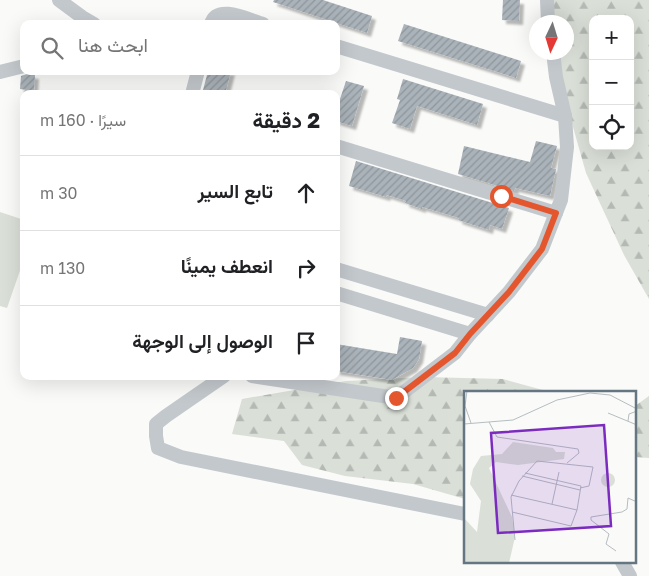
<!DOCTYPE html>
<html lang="ar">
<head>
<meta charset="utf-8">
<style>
	:root { --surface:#fff; --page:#f2f2f2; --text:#202124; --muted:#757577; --line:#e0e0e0 }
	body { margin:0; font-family:"Golos Text",Vazirmatn,sans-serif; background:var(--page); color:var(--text); direction:rtl }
	.controls { position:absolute; right:15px; top:15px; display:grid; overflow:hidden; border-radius:10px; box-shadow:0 5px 20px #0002 }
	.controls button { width:45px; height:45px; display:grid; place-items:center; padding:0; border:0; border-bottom:1px solid var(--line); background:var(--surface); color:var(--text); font:25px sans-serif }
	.compass { position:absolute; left:529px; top:15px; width:45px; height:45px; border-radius:50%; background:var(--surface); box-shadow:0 5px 20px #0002; rotate:184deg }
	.stop { position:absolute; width:15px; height:15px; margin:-11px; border:4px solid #e4572e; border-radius:50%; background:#fff }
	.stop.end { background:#e4572e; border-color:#fff; box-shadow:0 1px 5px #0008 }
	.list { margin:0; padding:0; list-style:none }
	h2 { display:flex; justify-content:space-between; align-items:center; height:65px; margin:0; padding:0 20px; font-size:21px }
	h2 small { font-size:16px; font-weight:400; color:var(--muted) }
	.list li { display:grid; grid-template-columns:32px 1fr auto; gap:15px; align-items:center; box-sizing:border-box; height:75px; padding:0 20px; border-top:1px solid var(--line) }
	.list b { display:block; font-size:19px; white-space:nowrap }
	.list em { font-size:16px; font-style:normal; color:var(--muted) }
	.icon { flex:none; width:28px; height:28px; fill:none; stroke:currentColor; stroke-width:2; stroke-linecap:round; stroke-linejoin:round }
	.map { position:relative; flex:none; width:649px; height:576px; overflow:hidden; direction:ltr }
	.search { position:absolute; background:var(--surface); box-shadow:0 5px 20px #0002; left:20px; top:20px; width:320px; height:55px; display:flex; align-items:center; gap:12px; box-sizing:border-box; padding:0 18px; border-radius:10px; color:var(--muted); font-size:19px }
	.panel { position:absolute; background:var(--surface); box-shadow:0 5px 20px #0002; left:20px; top:90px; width:320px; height:290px; border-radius:10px; direction:rtl }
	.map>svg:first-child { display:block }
	.forest { fill:url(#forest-firs); fill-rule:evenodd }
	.pitch { fill:#dadfd7 }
	.building { fill:url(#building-hatch); filter:url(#shadow) }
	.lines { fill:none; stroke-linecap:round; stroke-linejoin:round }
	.minor { stroke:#c3c8cc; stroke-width:14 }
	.route { stroke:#e4572e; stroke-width:6 }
	.inset-road { fill:none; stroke:#b5bdc2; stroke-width:1 }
	.view { fill:#7b2cbf; fill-opacity:0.15; stroke:#7b2cbf; stroke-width:2.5 }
	.inset-edge { fill:none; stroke:#657683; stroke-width:2.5 }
</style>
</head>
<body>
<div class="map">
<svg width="649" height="576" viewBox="0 0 649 576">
	<defs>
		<pattern id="forest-firs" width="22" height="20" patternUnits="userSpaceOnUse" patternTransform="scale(1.25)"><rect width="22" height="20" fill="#dadfd7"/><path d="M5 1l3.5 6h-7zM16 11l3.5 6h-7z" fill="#b4b9b4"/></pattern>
		<pattern id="building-hatch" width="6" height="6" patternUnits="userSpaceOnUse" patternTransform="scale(1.25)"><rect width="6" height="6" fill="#aab3b9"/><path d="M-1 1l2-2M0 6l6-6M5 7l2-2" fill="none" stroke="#8e969c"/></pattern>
		<filter id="shadow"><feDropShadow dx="4" dy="4" stdDeviation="1" flood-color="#0004"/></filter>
	</defs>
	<rect width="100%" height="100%" fill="#fafaf8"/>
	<!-- forest -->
	<g class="forest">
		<path d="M553 0H649V299L624 255 586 173 562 88 558 53 566 52V22H554ZM593 19H630V146H593Z"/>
		<polygon points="424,377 503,379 550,392 465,392 465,499 413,484 345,476 302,465 284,441 232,434 242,399 346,381"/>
		<polygon points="649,396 649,458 635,457 635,406"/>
	</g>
	<!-- pitch -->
	<polygon class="pitch" points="0,212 24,220 24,259 7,308 0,306"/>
	<!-- building -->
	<g class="building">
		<polygon points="274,0 323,0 372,16 367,33 273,2"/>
		<polygon points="503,0 520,0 519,21 502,20"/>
		<polygon points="404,24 521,61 516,78 398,41"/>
		<polygon points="208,71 231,71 225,94 202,94"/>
		<polygon points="27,74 35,75 34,91 20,89 21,76"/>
		<polygon points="403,79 483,104 477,125 417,106 410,129 392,123 400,100 397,99"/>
		<polygon points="346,81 364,86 352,126 336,121 336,111"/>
		<polygon points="536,141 557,146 551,168 556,169 555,174 550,196 515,188 514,191 458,174 464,146 530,162"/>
		<polygon points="356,161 509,208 502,229 490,225 489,230 458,220 459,218 422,207 422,209 405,203 406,201 387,195 386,197 349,186"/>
		<polygon points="400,337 422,341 419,359 413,368 392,380 336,371 336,344 397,354"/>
	</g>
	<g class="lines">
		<!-- minor -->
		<g class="minor">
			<polyline points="59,0 82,17 94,24"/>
			<polyline points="547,0 548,22"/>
			<path d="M211 24C217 3 249 20 263 24"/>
			<polyline points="336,46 565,116"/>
			<polyline points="0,72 24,66"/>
			<polyline points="192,94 198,71"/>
			<polyline points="336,146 556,213"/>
			<polyline points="336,269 488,315"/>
			<polyline points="336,293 470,334"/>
			<polyline points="224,376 166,416 156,424 156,436 158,448 181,457 465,514"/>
			<polyline points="252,376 396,398 455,353 470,334 509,292 542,249 561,200 567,147 565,116 556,77 553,52"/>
			<polyline points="622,562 630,576"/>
		</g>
	</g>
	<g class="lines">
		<!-- route -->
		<polyline class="route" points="396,398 455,353 470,334 509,292 542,249 556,213 501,196"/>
	</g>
	<!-- overview -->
	<g transform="translate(464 391)">
		<rect width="172" height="172" fill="#fafaf8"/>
		<path d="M49 51 89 57 92 61H101L100 68 54 74 32 71 25 77 48 126 51 146 45 172H0V127L13 141 17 110 6 93 9 78 17 65 38 63Z" fill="#dadfd7"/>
		<path d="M137 89a7 7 0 1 1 14 0a7 7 0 1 1-14 0Z" fill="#dadfd7"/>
		<path class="inset-road" d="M3 0 1 15 7 32M144 22 173 34M164 30 165 23 173 20M25 31 33 46 114 58 115 62 103 72M0 33 49 29 93 9 126 2 146 4 173 18M61 82 117 95 113 119M58 85 116 99M47 104 113 119 107 135 48 121M88 113 95 81M51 149 47 106 55 90 73 70 129 76 125 95 116 97M152 160 142 153 145 143 127 129V126L158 121 163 118 164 107 173 111"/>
		<path class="view" d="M140 34 147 135 34 142 27 42Z"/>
		<rect width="172" height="172" class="inset-edge"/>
	</g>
</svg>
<div class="controls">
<button>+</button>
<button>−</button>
<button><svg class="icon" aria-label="locate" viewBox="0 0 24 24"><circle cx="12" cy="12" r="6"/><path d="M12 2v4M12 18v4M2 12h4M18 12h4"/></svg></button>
</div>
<svg class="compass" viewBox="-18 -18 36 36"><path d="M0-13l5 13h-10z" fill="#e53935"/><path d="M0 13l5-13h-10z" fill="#757577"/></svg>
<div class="stop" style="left:501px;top:196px"></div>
<div class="stop end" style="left:396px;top:398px"></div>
<div class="search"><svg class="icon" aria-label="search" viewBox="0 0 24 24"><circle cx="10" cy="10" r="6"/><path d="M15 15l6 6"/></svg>ابحث هنا</div>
<section class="panel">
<h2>2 دقيقة<small>سيرًا · 160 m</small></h2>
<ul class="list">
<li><svg class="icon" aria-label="ahead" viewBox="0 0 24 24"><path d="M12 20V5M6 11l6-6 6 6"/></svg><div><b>تابع السير</b></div><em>30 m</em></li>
<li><svg class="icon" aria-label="right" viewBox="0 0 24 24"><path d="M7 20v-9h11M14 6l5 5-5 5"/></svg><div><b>انعطف يمينًا</b></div><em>130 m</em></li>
<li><svg class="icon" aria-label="arrive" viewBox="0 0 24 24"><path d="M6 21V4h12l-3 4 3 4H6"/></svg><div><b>الوصول إلى الوجهة</b></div></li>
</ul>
</section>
</div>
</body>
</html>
